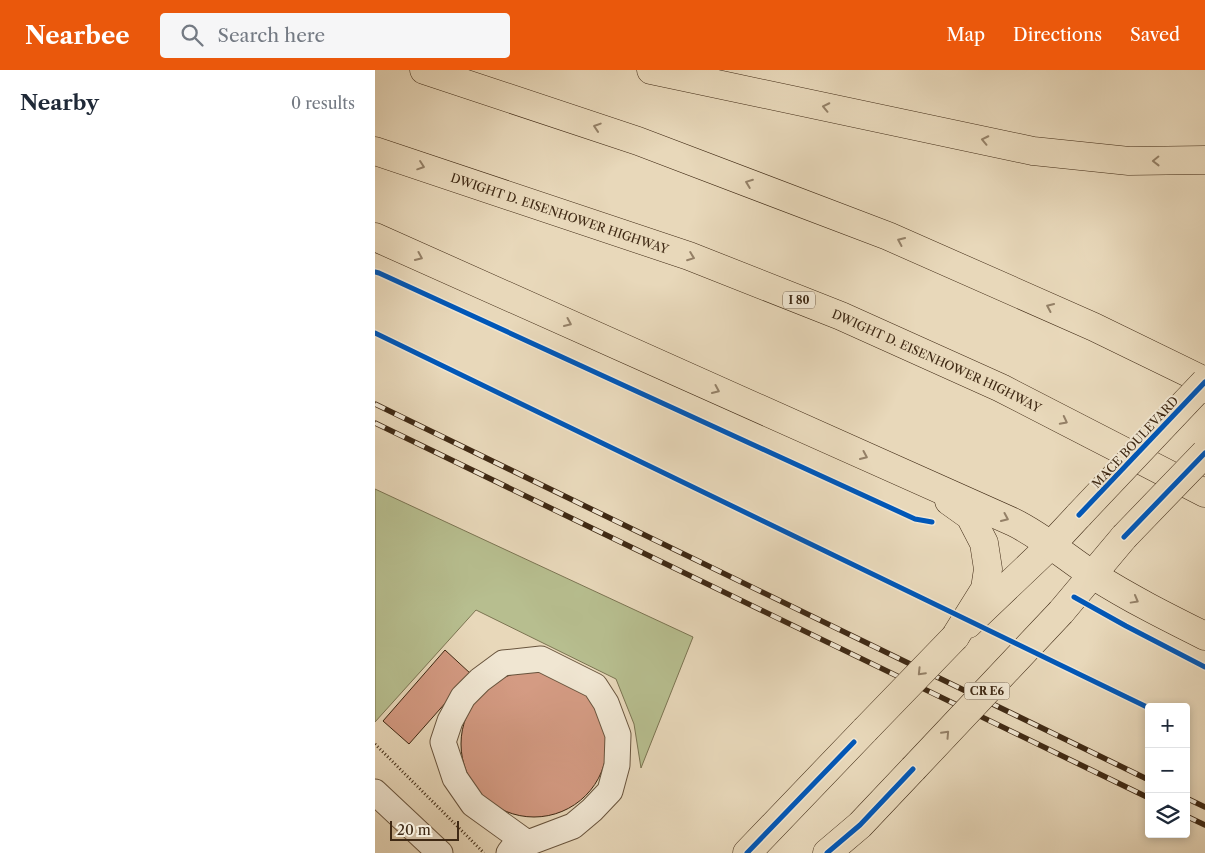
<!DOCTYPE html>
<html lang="en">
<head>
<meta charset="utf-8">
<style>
	:root { --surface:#fff; --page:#f6f6f7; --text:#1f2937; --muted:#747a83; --line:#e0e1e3; --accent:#ea580c }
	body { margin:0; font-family:"Libre Caslon Text",serif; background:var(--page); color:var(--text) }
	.controls { position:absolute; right:15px; bottom:15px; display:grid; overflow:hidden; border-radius:5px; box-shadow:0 2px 8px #0003 }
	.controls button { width:45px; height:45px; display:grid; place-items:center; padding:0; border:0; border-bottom:1px solid var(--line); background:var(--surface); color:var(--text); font:25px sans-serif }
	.scale { position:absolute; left:15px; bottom:12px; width:69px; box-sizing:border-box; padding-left:5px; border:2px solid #3f2914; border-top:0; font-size:14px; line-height:18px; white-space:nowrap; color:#3f2914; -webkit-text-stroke:4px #f0e6d2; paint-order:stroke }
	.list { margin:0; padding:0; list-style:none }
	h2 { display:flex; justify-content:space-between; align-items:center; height:65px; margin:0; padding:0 20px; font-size:21px }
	h2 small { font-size:16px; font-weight:400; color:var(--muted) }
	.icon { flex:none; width:28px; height:28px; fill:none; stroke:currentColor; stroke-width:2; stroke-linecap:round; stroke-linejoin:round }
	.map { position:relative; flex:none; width:830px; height:783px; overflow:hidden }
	header { display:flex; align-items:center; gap:30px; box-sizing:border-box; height:70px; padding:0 25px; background:var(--accent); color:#fff }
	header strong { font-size:24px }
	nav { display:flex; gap:28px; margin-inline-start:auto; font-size:18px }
	.search { width:350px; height:45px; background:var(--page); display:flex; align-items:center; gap:12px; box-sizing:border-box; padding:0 18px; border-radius:5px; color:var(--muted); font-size:19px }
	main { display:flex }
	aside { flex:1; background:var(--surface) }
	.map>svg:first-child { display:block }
	.green { fill:#b7be8f; stroke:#7b7452 }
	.building { fill:#d49b83; stroke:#3f2914 }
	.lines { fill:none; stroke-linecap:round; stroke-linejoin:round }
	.minor-casing { stroke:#69553e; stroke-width:27 }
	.major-casing { stroke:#3f2914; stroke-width:29 }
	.highway-casing { stroke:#3f2914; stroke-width:29 }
	.path { stroke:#3f2914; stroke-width:3; stroke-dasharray:1 2.5; stroke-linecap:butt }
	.minor { stroke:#f0e6d2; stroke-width:25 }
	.major { stroke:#e8d8ba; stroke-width:28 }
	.highway { stroke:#e8d8ba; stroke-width:28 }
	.rail-casing { stroke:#3f2914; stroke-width:5.5 }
	.rail { stroke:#f0e6d2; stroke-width:4; stroke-dasharray:11; stroke-linecap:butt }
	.major-bridge-casing { stroke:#3f2914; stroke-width:29; stroke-linecap:butt }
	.major-bridge { stroke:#e8d8ba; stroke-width:28 }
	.cycleway-casing { stroke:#f0e6d2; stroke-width:8 }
	.cycleway { stroke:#0057b8; stroke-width:5 }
	.oneway { stroke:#948067 }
	.labels { text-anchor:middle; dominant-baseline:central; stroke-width:4; stroke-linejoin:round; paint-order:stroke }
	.shield { fill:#f0e6d2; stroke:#74624d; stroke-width:1 }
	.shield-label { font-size:11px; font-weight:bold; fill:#3f2914 }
	.street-label { font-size:12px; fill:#3f2914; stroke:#f0e6d2 }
</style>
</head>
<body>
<header>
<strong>Nearbee</strong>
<div class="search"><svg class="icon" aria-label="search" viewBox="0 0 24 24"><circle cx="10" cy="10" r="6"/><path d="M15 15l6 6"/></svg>Search here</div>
<nav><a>Map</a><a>Directions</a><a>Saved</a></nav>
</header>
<main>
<aside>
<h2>Nearby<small>0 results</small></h2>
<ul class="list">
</ul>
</aside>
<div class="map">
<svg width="830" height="783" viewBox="0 0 830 783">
	<rect width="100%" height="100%" fill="#e8d8ba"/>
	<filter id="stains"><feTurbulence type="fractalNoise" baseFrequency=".004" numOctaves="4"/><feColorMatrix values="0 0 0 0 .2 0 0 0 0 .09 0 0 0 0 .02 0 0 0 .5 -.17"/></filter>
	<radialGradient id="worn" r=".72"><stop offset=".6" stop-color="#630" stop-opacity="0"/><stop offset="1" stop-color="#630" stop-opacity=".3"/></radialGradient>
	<!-- green -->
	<polygon class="green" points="0,419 318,567 266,698 259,654 241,609 101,540 0,652"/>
	<!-- building -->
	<g class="building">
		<polygon points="70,580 96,604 34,674 8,651"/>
		<circle cx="159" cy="674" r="73"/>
	</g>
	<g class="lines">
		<defs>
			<g id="minor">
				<polyline points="0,722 65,783"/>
				<polyline points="134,783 137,779 198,756 217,740 235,721 242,695 243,665 231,633 220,616 166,589 128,593 105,610 88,627 75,651 68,672 80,708 98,734 152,773"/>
			</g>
			<g id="major">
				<polyline points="686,542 749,467"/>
				<polyline points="593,554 676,475 704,445"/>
				<polyline points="372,783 490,660"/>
				<polyline points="452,783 485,755 538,699"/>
			</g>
			<g id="highway">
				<polyline points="49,0 263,71 513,166 719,257 830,311"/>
				<polyline points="276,0 658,81 754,91 830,90"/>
				<path id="s1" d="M0 81 314 186 466 246 626 318 830 423"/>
				<path d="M0 167 638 452C667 466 692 488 718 505 754 528 792 547 830 566"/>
				<polyline points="574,431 595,446 609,473 613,499 610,519 580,567"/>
			</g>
		</defs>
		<!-- minor casing -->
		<use href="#minor" class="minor-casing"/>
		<!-- major casing -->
		<use href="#major" class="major-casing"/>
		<!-- highway casing -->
		<use href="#highway" class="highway-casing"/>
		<!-- path -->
		<polyline class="path" points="0,674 109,783"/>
		<!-- minor -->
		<use href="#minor" class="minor"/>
		<!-- major -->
		<use href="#major" class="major"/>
		<!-- highway -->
		<use href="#highway" class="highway"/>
		<defs>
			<g id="rail">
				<polyline points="0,334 774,710"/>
				<polyline points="0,353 774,728"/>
				<polyline points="811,728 830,737"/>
				<polyline points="811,746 830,755"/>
			</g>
		</defs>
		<!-- rail casing -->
		<use href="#rail" class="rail-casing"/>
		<!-- rail -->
		<use href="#rail" class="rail"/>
		<defs>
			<g id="major-bridge">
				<polyline points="704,445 830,312"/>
				<polyline points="749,467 830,383"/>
				<polyline points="490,660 580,567"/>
				<polyline points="538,699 686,542"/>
			</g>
		</defs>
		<!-- major-bridge casing -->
		<use href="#major-bridge" class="major-bridge-casing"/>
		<!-- major-bridge -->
		<use href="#major-bridge" class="major-bridge"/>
		<defs>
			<g id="cycleway">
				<polyline points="0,202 4,203 540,449 557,452"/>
				<polyline points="0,263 774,638"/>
				<polyline points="704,445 830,312"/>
				<polyline points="749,467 830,383"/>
				<polyline points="699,527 751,556 830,597"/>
				<polyline points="372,783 479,672"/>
				<polyline points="452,783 485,755 538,699"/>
			</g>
		</defs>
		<!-- cycleway casing -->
		<use href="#cycleway" class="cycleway-casing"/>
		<!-- cycleway -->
		<use href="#cycleway" class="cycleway"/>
	</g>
	<!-- one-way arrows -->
	<defs><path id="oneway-chevron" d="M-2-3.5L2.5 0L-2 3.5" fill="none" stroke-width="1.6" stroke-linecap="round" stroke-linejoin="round" transform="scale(1.25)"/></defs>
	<g class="oneway">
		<use href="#oneway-chevron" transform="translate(451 37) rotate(-168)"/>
		<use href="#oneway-chevron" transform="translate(222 57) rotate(-162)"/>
		<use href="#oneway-chevron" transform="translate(610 70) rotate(-168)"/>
		<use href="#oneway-chevron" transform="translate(781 91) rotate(179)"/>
		<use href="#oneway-chevron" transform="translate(46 96) rotate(19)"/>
		<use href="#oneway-chevron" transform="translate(374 113) rotate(-159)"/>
		<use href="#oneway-chevron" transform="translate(526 171) rotate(-156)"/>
		<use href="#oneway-chevron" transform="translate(44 187) rotate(24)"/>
		<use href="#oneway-chevron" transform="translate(316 187) rotate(21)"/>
		<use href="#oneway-chevron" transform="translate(675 237) rotate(-156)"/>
		<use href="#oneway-chevron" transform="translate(193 253) rotate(24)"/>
		<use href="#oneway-chevron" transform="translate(341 320) rotate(24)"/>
		<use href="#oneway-chevron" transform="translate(689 351) rotate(27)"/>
		<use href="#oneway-chevron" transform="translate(489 386) rotate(24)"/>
		<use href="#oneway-chevron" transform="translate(630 448) rotate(24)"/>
		<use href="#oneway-chevron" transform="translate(760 530) rotate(29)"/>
		<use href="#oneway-chevron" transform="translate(546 602) rotate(134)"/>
		<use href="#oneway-chevron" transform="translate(571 664) rotate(-47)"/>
	</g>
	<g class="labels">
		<!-- shield labels -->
		<g class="shield">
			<rect x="408" y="221.5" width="32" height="17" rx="4"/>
			<rect x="589.5" y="612.5" width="45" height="17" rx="4"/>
		</g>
		<g class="shield-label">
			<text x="424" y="230">I 80</text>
			<text x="612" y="621">CR E6</text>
		</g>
		<!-- street labels -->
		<g class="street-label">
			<text stroke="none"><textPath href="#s1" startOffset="195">DWIGHT D. EISENHOWER HIGHWAY</textPath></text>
			<text stroke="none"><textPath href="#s1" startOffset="600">DWIGHT D. EISENHOWER HIGHWAY</textPath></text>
			<text transform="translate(760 372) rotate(-47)">MACE BOULEVARD</text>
		</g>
	</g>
	<rect width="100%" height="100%" filter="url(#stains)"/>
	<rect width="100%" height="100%" fill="url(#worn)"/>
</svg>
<div class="controls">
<button>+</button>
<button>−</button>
<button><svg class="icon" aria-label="layers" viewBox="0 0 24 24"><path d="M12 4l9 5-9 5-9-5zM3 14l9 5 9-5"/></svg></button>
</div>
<div class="scale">20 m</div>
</div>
</main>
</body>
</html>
